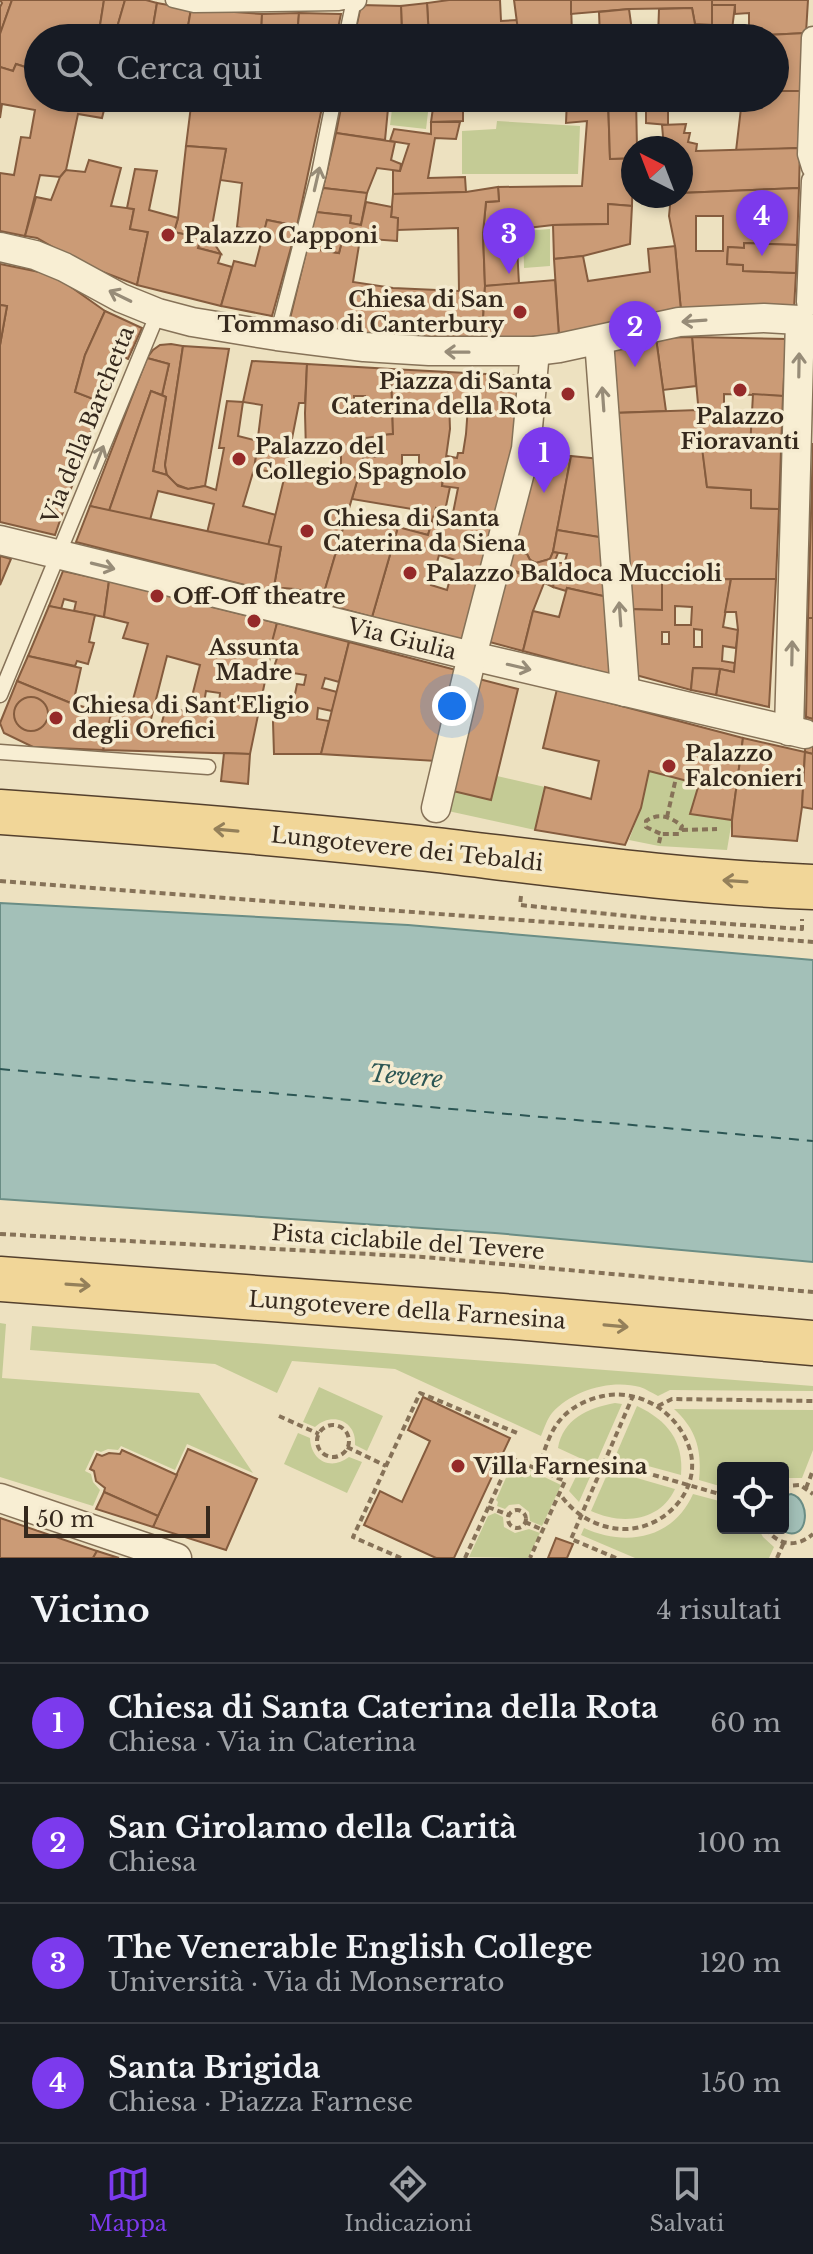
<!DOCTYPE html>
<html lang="it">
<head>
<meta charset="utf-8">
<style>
	:root { --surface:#171b24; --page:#242831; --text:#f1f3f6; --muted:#9ea1a6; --line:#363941; --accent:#7c3aed }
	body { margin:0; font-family:"Libre Baskerville",serif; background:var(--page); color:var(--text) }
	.controls { position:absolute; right:24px; bottom:24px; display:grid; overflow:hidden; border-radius:8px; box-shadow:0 4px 12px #0003 }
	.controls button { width:72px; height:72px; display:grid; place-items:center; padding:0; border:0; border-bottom:2px solid var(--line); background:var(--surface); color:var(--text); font:40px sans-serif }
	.compass { position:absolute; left:621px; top:136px; width:72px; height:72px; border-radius:50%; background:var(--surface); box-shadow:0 4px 12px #0003; rotate:318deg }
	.scale { position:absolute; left:24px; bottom:20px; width:186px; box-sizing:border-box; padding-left:8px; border:4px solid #36291d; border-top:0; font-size:22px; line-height:28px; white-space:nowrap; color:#36291d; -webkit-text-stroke:6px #f5ebd0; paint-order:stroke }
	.you { position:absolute; left:452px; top:706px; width:28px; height:28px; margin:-20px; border:6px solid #fff; border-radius:50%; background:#1a73e8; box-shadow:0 0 0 12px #1a73e833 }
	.badge { display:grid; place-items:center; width:52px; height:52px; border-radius:50%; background:var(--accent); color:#fff; font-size:26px; font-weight:700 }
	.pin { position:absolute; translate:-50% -66px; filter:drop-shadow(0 2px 4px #0008) }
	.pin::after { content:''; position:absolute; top:42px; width:28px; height:24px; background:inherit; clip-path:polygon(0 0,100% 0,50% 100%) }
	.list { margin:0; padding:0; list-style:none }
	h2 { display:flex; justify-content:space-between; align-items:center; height:104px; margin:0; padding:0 32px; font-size:34px }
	h2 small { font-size:26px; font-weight:400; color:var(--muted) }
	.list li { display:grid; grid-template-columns:52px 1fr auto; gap:24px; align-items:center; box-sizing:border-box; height:120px; padding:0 32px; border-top:2px solid var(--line) }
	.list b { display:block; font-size:30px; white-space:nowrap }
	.list p { margin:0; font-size:26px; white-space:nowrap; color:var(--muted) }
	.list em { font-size:26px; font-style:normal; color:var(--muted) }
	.icon { flex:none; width:44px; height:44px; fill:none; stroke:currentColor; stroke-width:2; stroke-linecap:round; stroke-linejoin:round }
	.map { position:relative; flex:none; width:813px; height:1558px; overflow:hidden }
	.search { position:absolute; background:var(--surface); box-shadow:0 4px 12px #0003; left:24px; right:24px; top:24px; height:88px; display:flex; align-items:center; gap:20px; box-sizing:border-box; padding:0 28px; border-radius:44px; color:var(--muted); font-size:30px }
	.sheet { height:584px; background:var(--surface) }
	nav { display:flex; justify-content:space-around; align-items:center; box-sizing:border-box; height:112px; border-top:2px solid var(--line); background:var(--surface); font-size:22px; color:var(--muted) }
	nav a { display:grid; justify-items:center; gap:4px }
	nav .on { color:var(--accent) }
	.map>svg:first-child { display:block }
	.green { fill:#c4cb95 }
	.water { fill:#a3c0b8; stroke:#6a8d85; stroke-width:2 }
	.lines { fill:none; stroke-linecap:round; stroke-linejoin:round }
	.ferry { stroke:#2c5654; stroke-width:2; stroke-dasharray:10 8; stroke-linecap:butt }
	.building { fill:#cb9b76; stroke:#855c3e; stroke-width:2; fill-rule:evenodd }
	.service-casing { stroke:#867258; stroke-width:17 }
	.pedestrian-casing { stroke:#867258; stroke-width:25 }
	.minor-casing { stroke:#867258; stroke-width:31 }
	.primary-casing { stroke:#54402d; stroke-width:47 }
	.path { stroke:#867258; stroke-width:4; stroke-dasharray:6 4; stroke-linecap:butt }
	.service { stroke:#f8eed3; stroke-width:14 }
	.pedestrian { stroke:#f8eed3; stroke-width:22 }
	.minor { stroke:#f8eed3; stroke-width:28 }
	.primary { stroke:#f1d698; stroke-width:44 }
	.oneway { stroke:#978c78 }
	.oneway2 { stroke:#94805a }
	.poi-dot { fill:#952a29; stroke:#f5ebd0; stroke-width:3 }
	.labels { text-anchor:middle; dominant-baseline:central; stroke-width:7; stroke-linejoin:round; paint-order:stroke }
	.poi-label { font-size:22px; font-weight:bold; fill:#36291d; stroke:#f5ebd0; text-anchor:start }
	.street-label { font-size:22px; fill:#36291d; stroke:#f5ebd0 }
	.water-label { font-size:24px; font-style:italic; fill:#2c5654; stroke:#f5ebd0 }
</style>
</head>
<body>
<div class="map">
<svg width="813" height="1558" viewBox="0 0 813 1558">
	<rect width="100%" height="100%" fill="#ede1c0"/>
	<!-- green -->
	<g class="green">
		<polygon points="393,101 429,104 426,129 390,125"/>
		<polygon points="497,121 580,126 578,174 462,174 462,131 496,129"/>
		<polygon points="550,229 550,266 524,268 523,231"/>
		<polygon points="649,771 699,784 690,814 732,820 727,850 659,846 629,840 641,808"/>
		<polygon points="497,776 545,787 535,830 448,811 453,791 491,800"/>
		<polygon points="0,1323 6,1324 2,1378 199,1393 253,1473 187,1444 175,1470 121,1446 118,1450 108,1449 101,1452 95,1450 85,1471 91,1474 93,1482 100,1490 93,1506 0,1477"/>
		<path d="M32 1326 813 1386V1391L670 1390 658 1396C652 1393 646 1389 640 1387 612 1379 572 1390 552 1413 547 1419 544 1429 541 1436L395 1369 292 1361 277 1393 215 1364 30 1350Z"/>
		<path d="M319 1387 383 1416 367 1451 355 1445C357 1421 332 1411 315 1427L303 1422Z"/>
		<path d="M615 1403 622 1404 579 1502 569 1491 584 1460 558 1448C563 1419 588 1408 615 1403Z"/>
		<path d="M637 1406C667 1420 684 1441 681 1475L615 1457Z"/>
		<path d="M674 1409 813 1410V1450L802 1478H783V1468H723V1487L699 1480C702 1451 697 1430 674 1409Z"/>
		<path d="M298 1433 310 1438C311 1461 331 1471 349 1457L362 1462 347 1493 284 1464Z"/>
		<polygon points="513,1462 561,1485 542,1526 530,1521 529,1512 519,1504 509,1505 505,1509 497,1506 498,1502 496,1500"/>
		<path d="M609 1470 675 1489C660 1522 621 1525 591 1511Z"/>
		<path d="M693 1494 723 1502V1528H758L763 1537 774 1547 769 1558H635L581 1535 584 1528C626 1547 673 1539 693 1494Z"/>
		<polygon points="495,1513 503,1517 504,1527 515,1533 529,1529 540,1533 528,1558 469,1557 488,1516"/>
	</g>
	<!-- water -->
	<g class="water">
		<polygon points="0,903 408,925 813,960 813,1262 495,1233 0,1199"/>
		<path d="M791 1494C813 1499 809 1550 778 1528H783V1496Z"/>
	</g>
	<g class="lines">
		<!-- ferry -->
		<polyline class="ferry" points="0,1069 813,1141"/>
	</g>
	<!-- building -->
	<g class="building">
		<polygon points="0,0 12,0 0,34 0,7 2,3"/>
		<polygon points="12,0 104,0 98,38 70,38 71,33 61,31 59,38 38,38 38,71 16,64 13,71 0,67 0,34"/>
		<polygon points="104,0 125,0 114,38 98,38"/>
		<polygon points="125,0 146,0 157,3 151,38 114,38"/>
		<polygon points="449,0 500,0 501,21 518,20 519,38 429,38 427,3"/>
		<polygon points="514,0 571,0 572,38 519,38"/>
		<polygon points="571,0 712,0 713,25 695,24 692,8 629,9 571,14"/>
		<polygon points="712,0 808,0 806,33 767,35 766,38 749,38 749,13 735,14 735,5 712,5"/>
		<polygon points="157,3 191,9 186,38 151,38"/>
		<polygon points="427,3 429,38 402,38 401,6"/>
		<polygon points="361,5 401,6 402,38 354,38"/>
		<polygon points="712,5 735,5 731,38 712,38"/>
		<polygon points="692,8 697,35 713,35 712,38 658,38 659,9"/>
		<polygon points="191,9 262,14 261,38 186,38"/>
		<polygon points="629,9 633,38 600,38 599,12"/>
		<polygon points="299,13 297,38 261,38 262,14"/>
		<polygon points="299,13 341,14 336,38 297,38"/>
		<rect x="572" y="28" width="28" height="10"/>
		<polygon points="806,33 803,91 775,91 775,38 766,38 767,35"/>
		<polygon points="16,64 38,71 38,98 107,98 102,118 78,114 66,170 60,177 40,175 25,236 0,231 0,173 14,175 21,137 30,138 35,110 2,104 0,118 0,67 13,71"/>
		<polygon points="775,91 803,91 800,148 736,151 741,108 728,107 729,98 775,98"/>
		<polygon points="192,98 324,98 297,226 267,220 264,234 237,227 242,183 220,180 226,149 186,146"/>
		<polygon points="343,98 389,98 385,140 336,133"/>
		<polygon points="396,98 463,98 463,121 431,122 434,101"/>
		<polygon points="495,98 530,98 529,109 494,106"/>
		<polygon points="567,98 608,100 610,159 633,158 632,206 608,204 608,224 553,225 483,233 486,202 499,201 498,187 582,186 587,121 566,123"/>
		<polygon points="608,98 636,98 637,148 633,148 633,158 610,159"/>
		<polygon points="646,98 668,98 668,125 646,123"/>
		<polygon points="431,122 460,122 456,139 435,138 428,178 465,177 466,192 393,194 393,170 400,171 409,144 390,141 394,129 431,134"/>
		<polygon points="686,124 684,133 690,133 688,142 697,144 696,151 800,148 799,188 681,193 681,148 664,148 662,125"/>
		<polygon points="336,133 395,142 391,160 401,164 400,171 377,168 367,193 323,188"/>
		<polygon points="186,146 226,149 210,237 221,254 198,248 201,238 174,232 178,218"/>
		<polygon points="89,160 121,168 111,206 134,209 130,229 148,232 137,285 82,264 37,238 25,236 36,197 51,200 60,177 66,170 85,172"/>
		<polygon points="135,169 157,171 149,210 178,218 174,232 201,238 198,248 221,254 218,263 232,267 221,306 137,285 148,232 130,229 134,209 127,208"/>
		<polygon points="498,187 499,201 486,202 483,233 485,286 482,337 412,342 289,323 307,248 339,253 343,237 360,239 353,282 393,288 459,291 458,228 397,230 398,218 391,217 393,194 466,192"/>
		<polygon points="323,188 367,193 361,225 350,223 351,216 316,212"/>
		<path d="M799 188 797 245 744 243V248L728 247 727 264 743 265V271L796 273 794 309 681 311 675 246 669 216 671 196H681V193ZM696 216H723V251H696Z"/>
		<polygon points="366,202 392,207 391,217 398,218 397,241 343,237 339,253 307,248 316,212 351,216 350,223 361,225"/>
		<polygon points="608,204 632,206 630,244 583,256 554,259 553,225 608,224"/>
		<polygon points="267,220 297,226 272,316 221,306 234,261 255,266"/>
		<polygon points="516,229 519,284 485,286 483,233"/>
		<polygon points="506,234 507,245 496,246 496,235"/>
		<polygon points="744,243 797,245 796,273 743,271 743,265 727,264 728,247 744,248"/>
		<polygon points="675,246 681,311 559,337 554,259 583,256 588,281 650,272 648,249"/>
		<polygon points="0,264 54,275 105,311 85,355 75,392 101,402 55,535 0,522 0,345 7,306 0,305"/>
		<polygon points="555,280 559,337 482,337 485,286"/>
		<polygon points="0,305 7,306 0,345"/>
		<polygon points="105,311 142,328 128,359 122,356 101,402 75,392 85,355"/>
		<polygon points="692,337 786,339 783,396 724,394 724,414 752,414 750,449 702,448"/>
		<polygon points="692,337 696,386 663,390 656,338"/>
		<polygon points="656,338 666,411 614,413 608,344"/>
		<polygon points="171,344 183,346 165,465 167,475 153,471 166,397 162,395 169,364 147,358 153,350 160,345"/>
		<polygon points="183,346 229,349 205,486 188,489 175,484 167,475 165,465"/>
		<polygon points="147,358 169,364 162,395 151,391 109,511 90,506"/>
		<polygon points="252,361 307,364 305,403 299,403 285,474 254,469 262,405 243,402"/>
		<path d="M307 364 391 369 393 434 365 438 364 456 358 478 349 476 351 468 341 466V456L306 452 305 413ZM354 396H365V407L354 406Z"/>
		<path d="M391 369 448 372 450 429 442 486 450 487 445 511 436 508 428 535 411 531 418 510 352 499 364 456 382 457 381 435 393 434ZM402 455H419V478L402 474Z"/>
		<polygon points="448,372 524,376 522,431 495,525 453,513 458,488 442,486 447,456 457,458 458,453 463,453 466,434 468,406 449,407"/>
		<polygon points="151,391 166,397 153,471 167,475 178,486 188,489 205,486 216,490 224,448 219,448 227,401 243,402 238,436 258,441 254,469 243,506 276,515 268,546 207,533 214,504 158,491 150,520 109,511"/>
		<polygon points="753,394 783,396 781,450 750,449"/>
		<polygon points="698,410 707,487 751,490 751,508 779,509 776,579 662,580 662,610 627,609 614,413"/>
		<polygon points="813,443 813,618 808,618"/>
		<polygon points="702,448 781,450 779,509 751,508 751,490 707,487"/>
		<polygon points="534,451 571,456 553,552 550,559 536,563 530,560 527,554 511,550"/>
		<polygon points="571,456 600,459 605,538 557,530"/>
		<polygon points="288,462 358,478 321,603 307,592 295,589 283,588 273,592 281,547 268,546"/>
		<polygon points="90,506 281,547 273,592 76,542"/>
		<path d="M436 508 495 525 466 642 372 617 398 527 428 535ZM439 555 455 560 447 590 431 585Z"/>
		<polygon points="347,515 398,527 372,617 321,603"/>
		<polygon points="557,530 605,538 612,598 567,588 566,591 553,587 555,571 562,572 567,554 553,552"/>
		<polygon points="511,550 527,554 530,560 536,563 550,559 553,552 558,553 554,563 564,563 562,572 555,571 553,587 528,575 505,568"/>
		<polygon points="0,556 11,559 0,585"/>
		<polygon points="505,568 544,583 533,611 523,651 486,641"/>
		<polygon points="63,571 109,581 104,617 74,611 76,602 64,599 61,609 49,606"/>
		<path d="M731 579 723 627 738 630 736 648 723 646 722 661 735 663 734 672 720 669 693 668 691 690 632 674 627 609 662 610V580ZM675 606 692 607 691 625H675ZM694 629 702 630V647H694ZM662 632H669V644H662Z"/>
		<polygon points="731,579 776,579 769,707 716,695 720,669 734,672 738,630 736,612 725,612"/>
		<path d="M109 581 277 623 250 754 103 750 113 702 131 707 148 644 123 638 128 623 104 617ZM167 656 200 665 188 712 166 707 161 726 150 723ZM206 691 220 693 219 705 204 703Z"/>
		<polygon points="567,588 612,598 616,676 523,651 533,611 559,617"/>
		<polygon points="49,606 95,615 89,642 94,643 88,664 77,661 75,666 28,656"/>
		<polygon points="808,618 813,618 813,719 806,717"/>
		<polygon points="277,623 349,642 339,682 325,678 322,688 337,692 332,711 318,708 317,719 329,721 321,754 274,754 273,722 280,704 293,704 297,684 304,685 306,675 273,670 277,658 268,657"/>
		<polygon points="349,642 456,670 436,761 321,754"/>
		<polygon points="28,656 81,668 73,704 17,681"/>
		<polygon points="693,668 720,669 716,695 691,690"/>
		<polygon points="479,679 518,689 491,800 453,791"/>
		<polygon points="17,681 73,704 111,714 103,750 33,747 4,733 0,723"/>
		<polygon points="557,689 743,738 732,820 690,814 699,784 649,771 641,808 625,845 535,830 545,787 591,799 599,761 543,748"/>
		<circle cx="31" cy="714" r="17"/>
		<polygon points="806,717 813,719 813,754 805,752"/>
		<polygon points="743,738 805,752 802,807 797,841 732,836 732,820"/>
		<polygon points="805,752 813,754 813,809 802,807"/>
		<polygon points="224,753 250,754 248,784 221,781"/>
		<polygon points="423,1397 510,1438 454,1558 436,1558 364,1525 380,1491 402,1502 430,1441 408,1430"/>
		<polygon points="188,1449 257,1479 226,1550 153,1527"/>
		<polygon points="122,1450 177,1475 158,1516 104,1492 105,1488 96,1481 94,1471 90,1469 97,1454 102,1456 109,1453 120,1454"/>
		<polygon points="104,1492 158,1516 153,1527 96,1509"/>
		<polygon points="0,1518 97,1551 93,1558 0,1558"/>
		<polygon points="556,1538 573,1544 567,1558 548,1558"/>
		<polygon points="97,1551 119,1558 93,1558"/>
	</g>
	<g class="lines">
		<defs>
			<g id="service">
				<polyline points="173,0 194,5 339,3 354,0 346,38"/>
				<polyline points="277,336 319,173 334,98"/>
				<polyline points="0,695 158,313"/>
				<polyline points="0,752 208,767"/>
			</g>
			<g id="pedestrian">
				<polyline points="354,0 355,0"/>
				<polyline points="813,38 809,154 813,167"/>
				<polyline points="813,181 808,302 813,303"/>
			</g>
			<g id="minor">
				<polyline points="0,247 35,255 64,267 121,298 158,313 192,322 277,336 364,347 429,351 535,351 559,348 679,322 764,318 800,320 789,731"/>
				<polyline points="599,340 625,692"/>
				<polyline points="0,540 472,656 805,734"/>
				<polyline points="436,808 472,656 526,449 535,351"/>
				<polyline points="0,1498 177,1558"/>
			</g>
			<g id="primary">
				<path d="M0 812C143 822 286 833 428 849 556 864 684 882 813 887"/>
				<polyline points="0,1279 502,1316 813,1343"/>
			</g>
		</defs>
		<!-- service casing -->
		<use href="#service" class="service-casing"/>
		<!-- pedestrian casing -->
		<use href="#pedestrian" class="pedestrian-casing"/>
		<!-- minor casing -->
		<use href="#minor" class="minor-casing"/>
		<!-- primary casing -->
		<use href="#primary" class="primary-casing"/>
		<!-- path -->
		<g class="path">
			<polyline points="667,817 676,778"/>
			<polyline points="682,830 717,829"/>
			<path d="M659 843 661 834 646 827V821C659 812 671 817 682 826L679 834H661"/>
			<polyline points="0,881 813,942"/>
			<polyline points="521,896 520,905 658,919 802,929 802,919"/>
			<polyline points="0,1234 423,1257 813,1292"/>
			<polyline points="658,1406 672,1399 813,1401"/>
			<polyline points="279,1416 319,1434"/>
			<circle cx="333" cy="1441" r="16"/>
			<polyline points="347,1447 386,1466"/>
			<polyline points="605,1461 723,1495"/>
			<path d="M538 1469C544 1453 549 1432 561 1419 571 1407 588 1399 603 1396 642 1388 682 1415 691 1454 699 1493 664 1527 628 1529 600 1530 575 1516 560 1494"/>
			<polyline points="783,1486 800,1485 813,1494"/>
			<polyline points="806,1488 813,1470"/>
			<polyline points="488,1507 509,1515"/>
			<circle cx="517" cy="1519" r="9"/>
			<polyline points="525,1522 543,1530"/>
			<path d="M766 1528C778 1546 797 1548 813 1534"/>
			<polyline points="401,1558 353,1537 420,1393 517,1433"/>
			<polyline points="465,1558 511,1458 565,1481 530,1558"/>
			<polyline points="616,1558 571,1539 633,1396"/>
			<polyline points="777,1558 784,1542"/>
		</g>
		<!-- service -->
		<use href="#service" class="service"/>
		<!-- pedestrian -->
		<use href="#pedestrian" class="pedestrian"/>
		<!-- minor -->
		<use href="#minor" class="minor"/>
		<!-- primary -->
		<use href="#primary" class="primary"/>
	</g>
	<!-- one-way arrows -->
	<defs><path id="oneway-shaft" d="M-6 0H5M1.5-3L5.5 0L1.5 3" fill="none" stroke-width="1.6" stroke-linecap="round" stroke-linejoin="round" transform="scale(2)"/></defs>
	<g class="oneway">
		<use href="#oneway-shaft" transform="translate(317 179) rotate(-77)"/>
		<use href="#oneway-shaft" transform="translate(120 296) rotate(-154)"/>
		<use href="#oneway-shaft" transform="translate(694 321) rotate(176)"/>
		<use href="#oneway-shaft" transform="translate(457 352) rotate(-179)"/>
		<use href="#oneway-shaft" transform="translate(799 365) rotate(-89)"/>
		<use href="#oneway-shaft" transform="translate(603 399) rotate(-94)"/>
		<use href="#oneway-shaft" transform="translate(99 457) rotate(-68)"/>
		<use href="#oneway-shaft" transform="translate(103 566) rotate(14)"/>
		<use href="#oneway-shaft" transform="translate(620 614) rotate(-94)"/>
		<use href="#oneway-shaft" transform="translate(792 653) rotate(-89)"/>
		<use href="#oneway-shaft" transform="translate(519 667) rotate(13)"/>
	</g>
	<g class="oneway2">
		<use href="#oneway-shaft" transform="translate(226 830) rotate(-175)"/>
		<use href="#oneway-shaft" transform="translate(735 881) rotate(-176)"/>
		<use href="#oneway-shaft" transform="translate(78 1285) rotate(4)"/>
		<use href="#oneway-shaft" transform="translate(616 1326) rotate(5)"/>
	</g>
	<!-- markers -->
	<g class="poi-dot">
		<circle cx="168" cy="235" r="8"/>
		<circle cx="520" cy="312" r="8"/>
		<circle cx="740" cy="390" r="8"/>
		<circle cx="568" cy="394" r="8"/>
		<circle cx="239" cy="459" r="8"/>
		<circle cx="307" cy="531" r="8"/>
		<circle cx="410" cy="573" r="8"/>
		<circle cx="157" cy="596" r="8"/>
		<circle cx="254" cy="621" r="8"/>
		<circle cx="56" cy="718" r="8"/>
		<circle cx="669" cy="766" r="8"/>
		<circle cx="458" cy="1466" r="8"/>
	</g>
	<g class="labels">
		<!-- poi labels -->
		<g class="poi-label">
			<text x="184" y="235">Palazzo Capponi</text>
			<text x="504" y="299" text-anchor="end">Chiesa di San<tspan x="504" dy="25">Tommaso di Canterbury</tspan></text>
			<text x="552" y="381" text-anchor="end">Piazza di Santa<tspan x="552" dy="25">Caterina della Rota</tspan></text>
			<text x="740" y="416" text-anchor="middle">Palazzo<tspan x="740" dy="25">Fioravanti</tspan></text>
			<text x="255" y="446">Palazzo del<tspan x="255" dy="25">Collegio Spagnolo</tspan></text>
			<text x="323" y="518">Chiesa di Santa<tspan x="323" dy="25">Caterina da Siena</tspan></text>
			<text x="426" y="573">Palazzo Baldoca Muccioli</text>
			<text x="173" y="596">Off-Off theatre</text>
			<text x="254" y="647" text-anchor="middle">Assunta<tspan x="254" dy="25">Madre</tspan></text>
			<text x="72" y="705">Chiesa di Sant'Eligio<tspan x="72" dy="25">degli Orefici</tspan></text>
			<text x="685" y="753">Palazzo<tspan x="685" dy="25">Falconieri</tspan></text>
			<text x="474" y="1466">Villa Farnesina</text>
		</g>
		<!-- street labels -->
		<g class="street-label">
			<text transform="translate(88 425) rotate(-68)">Via della Barchetta</text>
			<text transform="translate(402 639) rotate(14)">Via Giulia</text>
			<text transform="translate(407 849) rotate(6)">Lungotevere dei Tebaldi</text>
			<text transform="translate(408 1242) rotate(4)">Pista ciclabile del Tevere</text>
			<text transform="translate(407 1310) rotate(4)">Lungotevere della Farnesina</text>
		</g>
		<!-- water labels -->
		<g class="water-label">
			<text transform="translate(406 1076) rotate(5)">Tevere</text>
		</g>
	</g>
</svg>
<div class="controls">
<button><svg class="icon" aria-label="locate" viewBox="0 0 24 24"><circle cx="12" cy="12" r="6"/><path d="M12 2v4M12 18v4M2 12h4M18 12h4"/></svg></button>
</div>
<svg class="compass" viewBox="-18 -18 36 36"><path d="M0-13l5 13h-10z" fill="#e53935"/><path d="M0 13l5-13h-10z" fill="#9ea1a6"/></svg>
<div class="scale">50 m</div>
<div class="you"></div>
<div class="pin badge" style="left:544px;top:493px">1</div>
<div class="pin badge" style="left:635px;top:367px">2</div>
<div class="pin badge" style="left:509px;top:274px">3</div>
<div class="pin badge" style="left:762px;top:256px">4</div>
<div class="search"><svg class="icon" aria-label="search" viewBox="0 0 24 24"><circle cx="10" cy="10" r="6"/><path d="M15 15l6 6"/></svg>Cerca qui</div>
</div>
<section class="sheet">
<h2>Vicino<small>4 risultati</small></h2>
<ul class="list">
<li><span class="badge">1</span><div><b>Chiesa di Santa Caterina della Rota</b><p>Chiesa · Via in Caterina</p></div><em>60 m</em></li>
<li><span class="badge">2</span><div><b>San Girolamo della Carità</b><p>Chiesa</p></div><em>100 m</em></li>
<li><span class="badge">3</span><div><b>The Venerable English College</b><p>Università · Via di Monserrato</p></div><em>120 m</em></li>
<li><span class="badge">4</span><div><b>Santa Brigida</b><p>Chiesa · Piazza Farnese</p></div><em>150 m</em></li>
</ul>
</section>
<nav>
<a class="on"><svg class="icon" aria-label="map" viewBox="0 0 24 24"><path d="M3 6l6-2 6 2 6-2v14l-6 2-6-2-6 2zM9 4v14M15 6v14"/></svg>Mappa</a>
<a><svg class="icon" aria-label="directions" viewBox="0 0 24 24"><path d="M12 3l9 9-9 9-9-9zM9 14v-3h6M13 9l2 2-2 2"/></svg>Indicazioni</a>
<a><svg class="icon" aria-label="saved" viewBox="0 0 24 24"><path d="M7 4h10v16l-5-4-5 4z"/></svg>Salvati</a>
</nav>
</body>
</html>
